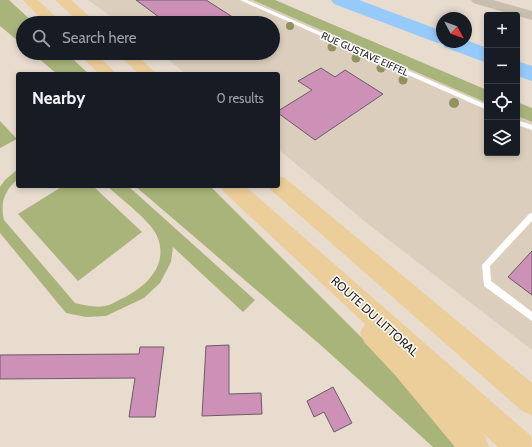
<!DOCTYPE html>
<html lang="en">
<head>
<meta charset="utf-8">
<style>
	:root { --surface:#171b24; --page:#20242c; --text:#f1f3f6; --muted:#9ea1a6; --line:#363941 }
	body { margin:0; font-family:Cabin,sans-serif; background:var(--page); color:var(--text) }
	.controls { position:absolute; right:12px; top:12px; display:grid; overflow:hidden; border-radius:4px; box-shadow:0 2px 6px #0003 }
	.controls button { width:36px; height:36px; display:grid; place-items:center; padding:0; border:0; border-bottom:1px solid var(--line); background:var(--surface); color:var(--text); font:20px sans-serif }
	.compass { position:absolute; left:436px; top:12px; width:36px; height:36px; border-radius:50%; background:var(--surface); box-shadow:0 2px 6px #0003; rotate:131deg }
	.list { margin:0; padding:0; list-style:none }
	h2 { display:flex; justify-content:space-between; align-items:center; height:52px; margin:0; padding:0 16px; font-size:17px }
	h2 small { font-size:13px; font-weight:400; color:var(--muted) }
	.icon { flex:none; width:22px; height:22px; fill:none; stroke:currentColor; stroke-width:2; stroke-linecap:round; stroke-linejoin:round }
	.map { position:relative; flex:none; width:532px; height:447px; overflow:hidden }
	.search { position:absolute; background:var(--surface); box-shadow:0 2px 6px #0003; left:16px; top:16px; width:264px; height:44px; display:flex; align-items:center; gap:10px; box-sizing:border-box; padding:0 14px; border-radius:22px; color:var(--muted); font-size:15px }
	.panel { position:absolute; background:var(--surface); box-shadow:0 2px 6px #0003; left:16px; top:72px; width:264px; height:116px; border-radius:4px }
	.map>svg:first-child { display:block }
	.industrial { fill:#dccebc }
	.green { fill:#a9b47a }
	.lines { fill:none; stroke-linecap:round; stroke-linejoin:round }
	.river { fill:#95cafa; fill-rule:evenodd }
	.building { fill:#cd91b7; stroke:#6a5c64 }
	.service { fill:#fff; fill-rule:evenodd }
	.secondary { fill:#c8beae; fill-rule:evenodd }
	.trunk { fill:#ebce9a; fill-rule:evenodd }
	.tree { fill:#929160 }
	.labels { text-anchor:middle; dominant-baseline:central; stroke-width:3; stroke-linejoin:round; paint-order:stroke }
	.far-street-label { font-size:10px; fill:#27221d; stroke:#fff }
	.street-label { font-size:12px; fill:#27221d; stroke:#fff }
</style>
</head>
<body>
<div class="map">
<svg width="532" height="447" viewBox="0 0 532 447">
	<rect width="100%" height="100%" fill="#e8dccf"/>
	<!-- industrial -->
	<polygon class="industrial" points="88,0 256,0 487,103 487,153 517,153 517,116 532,123 532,350 368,224 278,149 278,74 186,74 160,53 273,53 273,23 120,23"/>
	<!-- green -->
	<g class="green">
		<polygon points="0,0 9,0 34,23 23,23 23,45 0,26"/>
		<polygon points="253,0 275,0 487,90 487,103"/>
		<polygon points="32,53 66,53 89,74 57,74"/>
		<polygon points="517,102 532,108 532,122 517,116"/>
		<polygon points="0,121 17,139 0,148"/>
		<path d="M18 169V179C4 191 0 203 4 220L75 303C85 305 95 308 105 306 110 305 115 302 119 300 144 289 170 266 157 236 151 221 120 198 107 186H128L255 300 243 312 173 247 171 262 160 283 144 298 106 316 86 317 66 313 0 233V187L5 180Z"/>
		<polygon points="63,186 93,186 142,232 78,281 18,214"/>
		<polygon points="135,186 210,186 368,344 462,447 433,447 324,348"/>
	</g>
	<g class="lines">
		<!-- river -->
		<g class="river">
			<polygon points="331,0 359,0 442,31 442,42 466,42 466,40 487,48 487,63 444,47 443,44 435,42 334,4"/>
			<polygon points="517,61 532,66 532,81 517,76"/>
		</g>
	</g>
	<!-- building -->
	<g class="building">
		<polygon points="136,0 206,0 242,23 167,23"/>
		<polygon points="321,68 335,77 345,70 383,94 315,140 278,113 278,111 312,90 298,81"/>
		<polygon points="532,251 532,295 508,277"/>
		<polygon points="229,345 229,394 261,393 262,414 202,416 206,346"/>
		<polygon points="140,347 164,347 155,417 129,417 135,378 0,379 0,355 139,354"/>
		<polygon points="333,387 352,423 334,432 324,412 314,417 307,401"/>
	</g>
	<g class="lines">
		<!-- service -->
		<g class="service">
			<polygon points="240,0 247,0 487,105 487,110"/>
			<polygon points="517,120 532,125 532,130 517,125"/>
			<polygon points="532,213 532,221 490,266 491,281 532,312 532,321 484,286 482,265 529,214"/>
		</g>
		<!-- secondary -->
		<polygon class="secondary" points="471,0 493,0 532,11 532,20 473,3"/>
		<!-- trunk -->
		<g class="trunk">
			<polygon points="23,0 38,0 62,23 45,23"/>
			<polygon points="55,0 71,0 97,23 80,23"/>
			<polygon points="78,53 95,53 117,74 99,74"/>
			<polygon points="116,53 134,53 157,74 139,74"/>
			<polygon points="278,176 285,178 532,383 532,415 522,411 271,190 269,186 278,186"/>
			<polygon points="221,186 245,186 531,436 532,447 498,447 475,426 485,436 489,447 455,447 395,375 364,342 360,333 365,324 224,192"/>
		</g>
	</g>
	<!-- trees -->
	<g class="tree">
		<circle cx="290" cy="26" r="4"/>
		<circle cx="332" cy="47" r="4.5"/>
		<circle cx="356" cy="58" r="4.5"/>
		<circle cx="381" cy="68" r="4.5"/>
		<circle cx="403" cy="80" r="4.5"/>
		<circle cx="454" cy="103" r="5"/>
	</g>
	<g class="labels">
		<!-- far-street labels -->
		<g class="far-street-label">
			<text transform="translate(365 54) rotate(24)">RUE GUSTAVE EIFFEL</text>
		</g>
		<!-- street labels -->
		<g class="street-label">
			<text transform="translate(375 316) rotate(42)">ROUTE DU LITTORAL</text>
		</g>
	</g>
</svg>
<div class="controls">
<button>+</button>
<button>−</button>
<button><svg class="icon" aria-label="locate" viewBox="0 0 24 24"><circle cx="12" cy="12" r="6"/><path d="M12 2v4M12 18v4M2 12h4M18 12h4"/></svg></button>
<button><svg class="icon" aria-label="layers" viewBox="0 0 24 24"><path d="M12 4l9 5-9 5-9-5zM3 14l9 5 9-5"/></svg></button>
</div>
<svg class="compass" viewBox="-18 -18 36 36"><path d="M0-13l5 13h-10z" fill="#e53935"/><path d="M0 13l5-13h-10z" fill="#9ea1a6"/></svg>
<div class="search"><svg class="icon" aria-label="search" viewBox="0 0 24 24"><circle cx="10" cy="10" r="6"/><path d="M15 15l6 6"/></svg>Search here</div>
<section class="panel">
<h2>Nearby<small>0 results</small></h2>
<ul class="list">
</ul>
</section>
</div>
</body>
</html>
